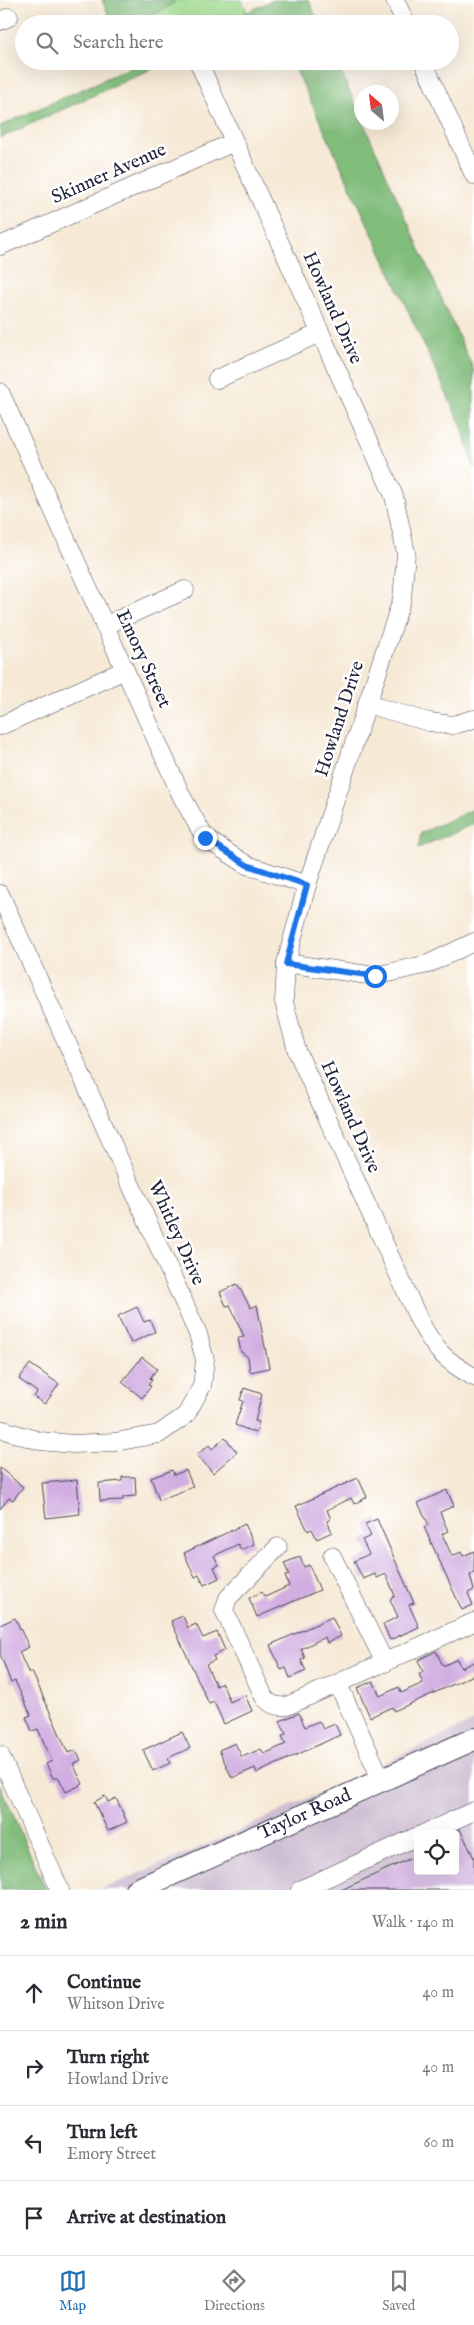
<!DOCTYPE html>
<html lang="en">
<head>
<meta charset="utf-8">
<style>
	:root { --surface:#fff; --page:#f7f7f7; --text:#2b2b33; --muted:#7c7c81; --line:#e1e1e2; --accent:#1f6fb2 }
	body { margin:0; font-family:"IM FELL English",serif; background:var(--page); color:var(--text) }
	.controls { position:absolute; right:15px; bottom:15px; display:grid; overflow:hidden; border-radius:5px; box-shadow:0 5px 20px #0002 }
	.controls button { width:45px; height:45px; display:grid; place-items:center; padding:0; border:0; border-bottom:1px solid var(--line); background:var(--surface); color:var(--text); font:25px sans-serif }
	.compass { position:absolute; left:354px; top:85px; width:45px; height:45px; border-radius:50%; background:var(--surface); box-shadow:0 5px 20px #0002; rotate:332deg }
	.stop { position:absolute; width:15px; height:15px; margin:-11px; border:4px solid #1a73e8; border-radius:50%; background:#fff }
	.stop.end { background:#1a73e8; border-color:#fff; box-shadow:0 1px 5px #0008 }
	.list { margin:0; padding:0; list-style:none }
	h2 { display:flex; justify-content:space-between; align-items:center; height:65px; margin:0; padding:0 20px; font-size:21px }
	h2 small { font-size:16px; font-weight:400; color:var(--muted) }
	.list li { display:grid; grid-template-columns:32px 1fr auto; gap:15px; align-items:center; box-sizing:border-box; height:75px; padding:0 20px; border-top:1px solid var(--line) }
	.list b { display:block; font-size:19px; white-space:nowrap }
	.list p { margin:0; font-size:16px; white-space:nowrap; color:var(--muted) }
	.list em { font-size:16px; font-style:normal; color:var(--muted) }
	.icon { flex:none; width:28px; height:28px; fill:none; stroke:currentColor; stroke-width:2; stroke-linecap:round; stroke-linejoin:round }
	.map { position:relative; flex:none; width:474px; height:1890px; overflow:hidden }
	.search { position:absolute; background:var(--surface); box-shadow:0 5px 20px #0002; left:15px; right:15px; top:15px; height:55px; display:flex; align-items:center; gap:12px; box-sizing:border-box; padding:0 18px; border-radius:28px; color:var(--muted); font-size:19px }
	.sheet { height:365px; background:var(--surface) }
	nav { display:flex; justify-content:space-around; align-items:center; box-sizing:border-box; height:70px; border-top:1px solid var(--line); background:var(--surface); font-size:14px; color:var(--muted) }
	nav a { display:grid; justify-items:center; gap:2px }
	nav .on { color:var(--accent) }
	.map>svg:first-child { display:block }
	.industrial { fill:#cebed2; fill-rule:evenodd }
	.green { fill:#a0dc8f; stroke:#617f65 }
	.forest { fill:#80bc7a; stroke:#516f5a }
	.building { fill:#d1aee1 }
	.lines { fill:none; stroke-linecap:round; stroke-linejoin:round }
	.minor-casing { stroke:#424052; stroke-width:19 }
	.major-casing { stroke:#424052; stroke-width:24 }
	.minor { stroke:#fff; stroke-width:18 }
	.major { stroke:#fff; stroke-width:22 }
	.route { stroke:#1a73e8; stroke-width:6 }
	.labels { text-anchor:middle; dominant-baseline:central; stroke-width:5; stroke-linejoin:round; paint-order:stroke }
	.street-label { font-size:19px; fill:#22223b; stroke:#fff }
</style>
</head>
<body>
<div class="map">
<svg width="474" height="1890" viewBox="0 0 474 1890">
	<rect width="100%" height="100%" fill="#fff"/>
	<filter id="ink" filterUnits="userSpaceOnUse"><feTurbulence type="fractalNoise" baseFrequency=".02" numOctaves="2"/><feDisplacementMap in="SourceGraphic" scale="10" xChannelSelector="R" yChannelSelector="G"/><feConvolveMatrix kernelMatrix="1 2 1 2 8 2 1 2 1" color-interpolation-filters="sRGB"/></filter>
	<filter id="wash" filterUnits="userSpaceOnUse"><feTurbulence type="fractalNoise" baseFrequency=".0096" numOctaves="4" result="noise"/><feDisplacementMap in="SourceGraphic" scale="20" xChannelSelector="R" yChannelSelector="G"/><feGaussianBlur stdDeviation="1.12" result="paint"/><feColorMatrix in="noise" values="0 0 0 0 0 0 0 0 0 0 0 0 0 0 0 0 0 1.4 0 .05"/><feComposite in="paint" operator="in"/></filter>
	<g filter="url(#wash)">
		<rect width="100%" height="100%" fill="#f6e9d5"/>
		<!-- industrial -->
		<path class="industrial" d="M474 1721V1890H100L238 1831ZM418 1834H455V1871H418Z"/>
		<!-- green -->
		<polygon class="green" points="102,0 242,0 247,12 223,24 113,24"/>
		<!-- forest -->
		<g class="forest">
			<polygon points="102,0 173,0 174,3 138,24 113,24"/>
			<polygon points="273,0 309,0 319,24 275,24 270,15 251,24 223,24"/>
			<polygon points="145,61 169,61 0,138 0,126"/>
			<polygon points="292,61 336,61 474,371 474,468 462,427"/>
			<polygon points="474,809 474,824 418,848 421,833"/>
			<polygon points="0,1785 46,1890 0,1890"/>
		</g>
		<g id="blocks">
			<!-- building -->
			<g class="building">
				<polygon points="237,1284 251,1308 257,1305 269,1368 250,1372 248,1357 241,1352 238,1338 244,1337 230,1305 226,1306 220,1292"/>
				<polygon points="137,1307 144,1322 150,1320 155,1332 131,1343 118,1316"/>
				<polygon points="142,1357 157,1369 150,1378 152,1380 148,1385 151,1386 142,1398 122,1382"/>
				<polygon points="30,1364 59,1384 45,1404 34,1397 37,1392 19,1379"/>
				<polygon points="244,1388 262,1394 255,1421 259,1422 256,1433 235,1425 243,1401 240,1400"/>
				<polygon points="225,1438 237,1452 213,1473 197,1455 209,1445 212,1449"/>
				<polygon points="0,1468 23,1487 13,1500 9,1498 0,1509"/>
				<polygon points="172,1470 174,1475 186,1470 193,1487 159,1500 151,1478"/>
				<polygon points="122,1477 135,1477 136,1496 123,1497 123,1500 100,1501 99,1483 122,1481"/>
				<polygon points="358,1478 367,1497 354,1504 351,1498 327,1510 331,1519 327,1521 332,1532 317,1539 312,1529 308,1531 296,1506"/>
				<polygon points="77,1480 80,1514 46,1518 42,1483"/>
				<polygon points="447,1490 454,1506 440,1512 448,1531 442,1534 452,1556 461,1552 463,1556 474,1551 474,1573 470,1575 474,1590 468,1593 473,1605 462,1610 424,1527 429,1525 418,1503"/>
				<polygon points="377,1519 414,1603 409,1605 419,1627 390,1640 383,1624 398,1617 390,1599 395,1596 386,1574 377,1578 375,1574 363,1579 354,1561 369,1554 362,1540 371,1536 365,1524"/>
				<polygon points="245,1524 254,1544 241,1550 238,1544 214,1556 219,1565 214,1567 219,1578 204,1585 199,1575 195,1577 184,1553"/>
				<polygon points="300,1557 304,1567 309,1565 320,1590 257,1617 249,1598 262,1592 265,1597 289,1586 285,1576 289,1575 284,1563"/>
				<polygon points="183,1616 188,1628 196,1624 203,1638 217,1632 225,1650 213,1656 215,1660 206,1664 216,1686 222,1683 230,1702 245,1695 252,1711 224,1724 214,1702 209,1704 171,1621"/>
				<polygon points="332,1617 341,1636 327,1643 325,1637 301,1649 305,1658 301,1660 306,1671 290,1678 286,1668 281,1670 270,1645"/>
				<polygon points="15,1618 29,1647 19,1652 29,1674 32,1672 38,1685 68,1753 75,1750 81,1760 73,1764 83,1784 66,1792 59,1778 53,1778 46,1764 52,1761 38,1729 32,1731 26,1717 31,1715 15,1681 11,1683 0,1654 0,1625"/>
				<polygon points="436,1651 443,1666 457,1659 461,1668 474,1662 474,1675 394,1711 392,1707 370,1717 357,1688 373,1681 380,1696 399,1687 401,1693 423,1683 419,1674 423,1672 418,1660"/>
				<polygon points="299,1713 305,1727 319,1721 323,1729 335,1724 340,1735 257,1773 255,1768 232,1778 219,1750 235,1743 242,1757 261,1749 264,1754 286,1744 282,1736 286,1734 280,1721"/>
				<polygon points="182,1732 190,1748 168,1758 170,1763 153,1771 143,1750"/>
				<polygon points="105,1796 108,1802 116,1798 127,1822 108,1831 94,1802"/>
				<polygon points="460,1829 474,1858 474,1890 341,1890 418,1855 418,1871 455,1871 455,1831"/>
			</g>
		</g>
	</g>
	<g filter="url(#ink)">
		<use href="#blocks" fill-opacity="0" stroke="#424052" stroke-width="1"/>
		<g class="lines">
			<defs>
				<g id="minor">
					<polyline points="395,0 406,24"/>
					<polyline points="0,21 9,17"/>
					<path d="M198 61 394 496 406 553 402 599 307 885 286 963 284 1002 297 1051 419 1320C435 1350 444 1360 474 1377"/>
					<polyline points="423,61 474,175"/>
					<polyline points="0,246 234,142"/>
					<polyline points="217,379 320,333"/>
					<polyline points="0,392 182,797 205,838 247,865 307,885"/>
					<polyline points="104,626 185,590"/>
					<polyline points="367,704 429,722 453,725 474,719"/>
					<polyline points="0,726 125,670"/>
					<polyline points="0,894 198,1334 205,1360 202,1386 186,1415 159,1434 115,1442 73,1444 40,1441 0,1429"/>
					<polyline points="286,963 375,976 428,964 474,942"/>
					<path d="M278 1547 228 1598 224 1610 264 1697C271 1705 276 1707 287 1706L474 1622"/>
					<polyline points="332,1556 385,1663"/>
					<polyline points="338,1684 382,1781"/>
					<polyline points="0,1755 60,1890"/>
					<polyline points="423,1834 474,1811"/>
					<polyline points="300,1890 418,1836"/>
				</g>
				<g id="major">
					<path id="s1" d="M136 1890 474 1739"/>
				</g>
			</defs>
			<!-- minor casing -->
			<use href="#minor" class="minor-casing"/>
			<!-- major casing -->
			<use href="#major" class="major-casing"/>
			<!-- minor -->
			<use href="#minor" class="minor"/>
			<!-- major -->
			<use href="#major" class="major"/>
		</g>
	</g>
	<g class="lines" filter="url(#ink)">
		<!-- route -->
		<polyline class="route" points="205,838 247,865 307,885 286,964 375,976"/>
	</g>
	<g class="labels">
		<!-- street labels -->
		<g class="street-label">
			<text transform="translate(109 174) rotate(-24)">Skinner Avenue</text>
			<text transform="translate(332 308) rotate(66)">Howland Drive</text>
			<text transform="translate(143 659) rotate(65)">Emory Street</text>
			<text transform="translate(340 719) rotate(-72)">Howland Drive</text>
			<text transform="translate(350 1117) rotate(66)">Howland Drive</text>
			<text transform="translate(176 1233) rotate(66)">Whitley Drive</text>
			<text stroke="none"><textPath href="#s1" startOffset="185">Taylor Road</textPath></text>
		</g>
	</g>
</svg>
<div class="controls">
<button><svg class="icon" aria-label="locate" viewBox="0 0 24 24"><circle cx="12" cy="12" r="6"/><path d="M12 2v4M12 18v4M2 12h4M18 12h4"/></svg></button>
</div>
<svg class="compass" viewBox="-18 -18 36 36"><path d="M0-13l5 13h-10z" fill="#e53935"/><path d="M0 13l5-13h-10z" fill="#7c7c81"/></svg>
<div class="stop" style="left:375px;top:976px"></div>
<div class="stop end" style="left:205px;top:838px"></div>
<div class="search"><svg class="icon" aria-label="search" viewBox="0 0 24 24"><circle cx="10" cy="10" r="6"/><path d="M15 15l6 6"/></svg>Search here</div>
</div>
<section class="sheet">
<h2>2 min<small>Walk · 140 m</small></h2>
<ul class="list">
<li><svg class="icon" aria-label="ahead" viewBox="0 0 24 24"><path d="M12 20V5M6 11l6-6 6 6"/></svg><div><b>Continue</b><p>Whitson Drive</p></div><em>40 m</em></li>
<li><svg class="icon" aria-label="right" viewBox="0 0 24 24"><path d="M7 20v-9h11M14 6l5 5-5 5"/></svg><div><b>Turn right</b><p>Howland Drive</p></div><em>40 m</em></li>
<li><svg class="icon" aria-label="left" viewBox="0 0 24 24"><path d="M17 20v-9H6M10 6l-5 5 5 5"/></svg><div><b>Turn left</b><p>Emory Street</p></div><em>60 m</em></li>
<li><svg class="icon" aria-label="arrive" viewBox="0 0 24 24"><path d="M6 21V4h12l-3 4 3 4H6"/></svg><div><b>Arrive at destination</b></div></li>
</ul>
</section>
<nav>
<a class="on"><svg class="icon" aria-label="map" viewBox="0 0 24 24"><path d="M3 6l6-2 6 2 6-2v14l-6 2-6-2-6 2zM9 4v14M15 6v14"/></svg>Map</a>
<a><svg class="icon" aria-label="directions" viewBox="0 0 24 24"><path d="M12 3l9 9-9 9-9-9zM9 14v-3h6M13 9l2 2-2 2"/></svg>Directions</a>
<a><svg class="icon" aria-label="saved" viewBox="0 0 24 24"><path d="M7 4h10v16l-5-4-5 4z"/></svg>Saved</a>
</nav>
</body>
</html>
